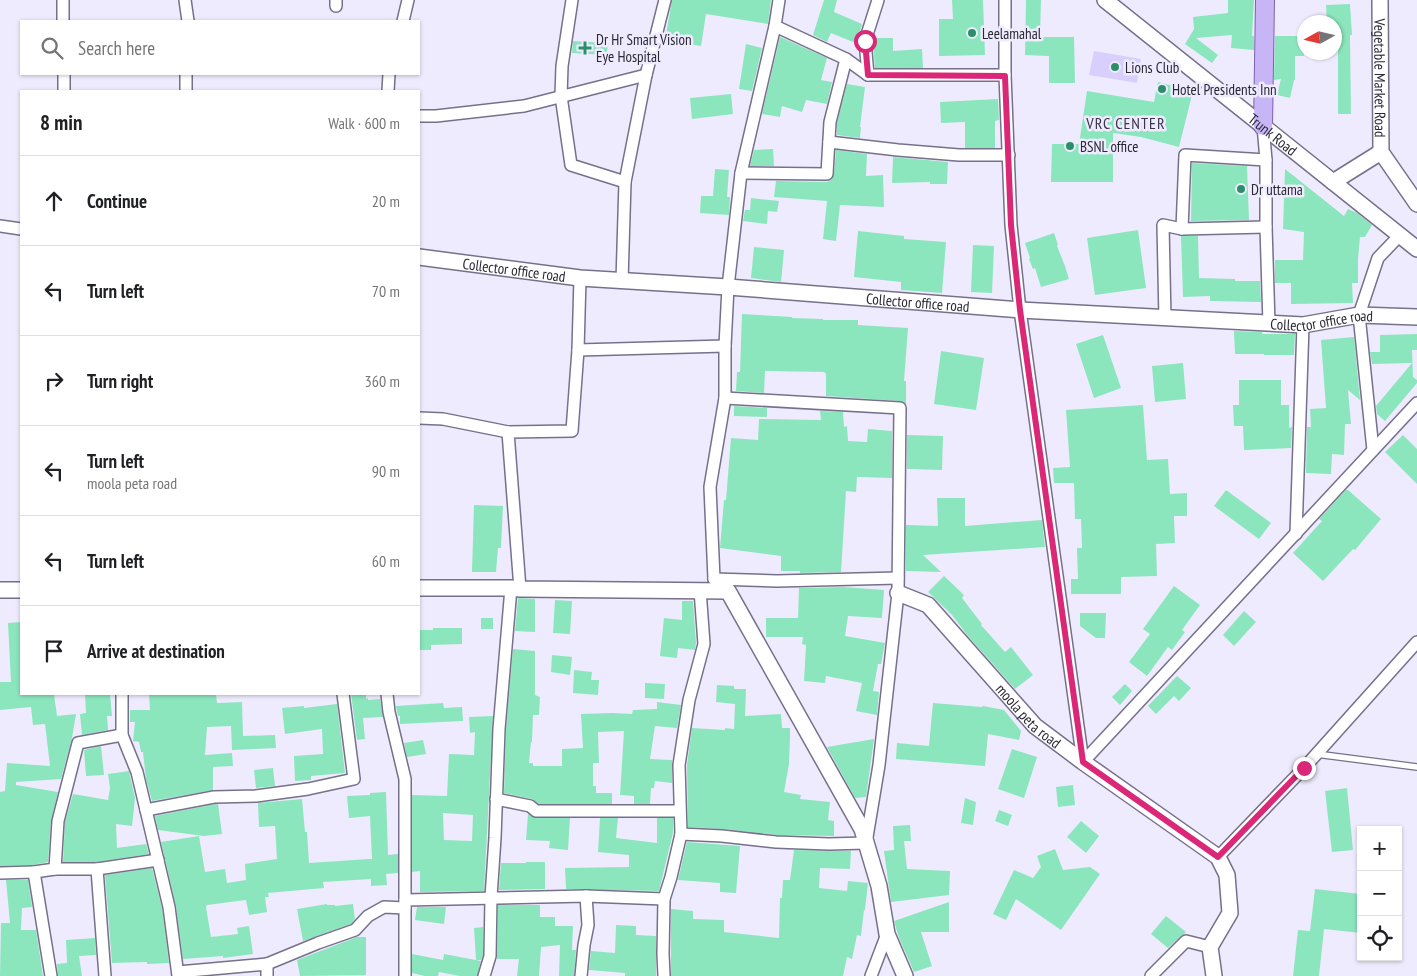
<!DOCTYPE html>
<html lang="en">
<head>
<meta charset="utf-8">
<style>
	:root { --surface:#fff; --page:#f6f6f6; --text:#202124; --muted:#757577; --line:#e0e0e0 }
	body { margin:0; font-family:"PT Sans Narrow",sans-serif; background:var(--page); color:var(--text) }
	.controls { position:absolute; right:15px; bottom:15px; display:grid; overflow:hidden; border-radius:0px; box-shadow:0 1px 4px #0004 }
	.controls button { width:45px; height:45px; display:grid; place-items:center; padding:0; border:0; border-bottom:1px solid var(--line); background:var(--surface); color:var(--text); font:25px sans-serif }
	.compass { position:absolute; left:1297px; top:15px; width:45px; height:45px; border-radius:50%; background:var(--surface); box-shadow:0 1px 4px #0004; rotate:262deg }
	.stop { position:absolute; width:15px; height:15px; margin:-11px; border:4px solid #db2777; border-radius:50%; background:#fff }
	.stop.end { background:#db2777; border-color:#fff; box-shadow:0 1px 5px #0008 }
	.list { margin:0; padding:0; list-style:none }
	h2 { display:flex; justify-content:space-between; align-items:center; height:65px; margin:0; padding:0 20px; font-size:21px }
	h2 small { font-size:16px; font-weight:400; color:var(--muted) }
	.list li { display:grid; grid-template-columns:32px 1fr auto; gap:15px; align-items:center; box-sizing:border-box; height:90px; padding:0 20px; border-top:1px solid var(--line) }
	.list b { display:block; font-size:19px; white-space:nowrap }
	.list p { margin:0; font-size:16px; white-space:nowrap; color:var(--muted) }
	.list em { font-size:16px; font-style:normal; color:var(--muted) }
	.icon { flex:none; width:28px; height:28px; fill:none; stroke:currentColor; stroke-width:2; stroke-linecap:round; stroke-linejoin:round }
	.map { position:relative; flex:none; width:1417px; height:976px; overflow:hidden }
	.search { position:absolute; background:var(--surface); box-shadow:0 1px 4px #0004; left:20px; top:20px; width:400px; height:55px; display:flex; align-items:center; gap:12px; box-sizing:border-box; padding:0 18px; border-radius:0px; color:var(--muted); font-size:19px }
	.panel { position:absolute; background:var(--surface); box-shadow:0 1px 4px #0004; left:20px; top:90px; width:400px; height:605px; border-radius:0px }
	.map>svg:first-child { display:block }
	.green { fill:#d9cffc }
	.building { fill:#8be6bd; fill-rule:evenodd }
	.lines { fill:none; stroke-linecap:round; stroke-linejoin:round }
	.lane-casing { stroke:#76708b; stroke-width:8 }
	.street-casing { stroke:#76708b; stroke-width:14 }
	.secondary-casing { stroke:#76708b; stroke-width:18 }
	.primary-casing { stroke:#7864ae; stroke-width:20 }
	.lane { stroke:#fff; stroke-width:5.5 }
	.street { stroke:#fff; stroke-width:11 }
	.secondary { stroke:#fff; stroke-width:15 }
	.primary { stroke:#c7b5f6; stroke-width:18 }
	.route { stroke:#db2777; stroke-width:6 }
	.poi-dot { fill:#2c8f69; stroke:#efebfe; stroke-width:2 }
	.labels { text-anchor:middle; dominant-baseline:central; stroke-width:5; stroke-linejoin:round; paint-order:stroke }
	.poi-label { font-size:15px; fill:#2a2833; stroke:#efebfe; text-anchor:start }
	.street-label { font-size:15px; fill:#2a2833; stroke:#efebfe }
	.neighbourhood-label { font-size:16px; letter-spacing:1px; fill:#39334b; stroke:#efebfe }
</style>
</head>
<body>
<div class="map">
<svg width="1417" height="976" viewBox="0 0 1417 976">
	<rect width="100%" height="100%" fill="#efebfe"/>
	<!-- green -->
	<polygon class="green" points="1094,51 1141,59 1137,83 1089,75"/>
	<!-- building -->
	<g class="building">
		<polygon points="672,0 771,0 768,24 706,14 701,46 665,40"/>
		<polygon points="824,0 837,0 834,12 862,24 858,39 858,44 831,33 827,42 813,35"/>
		<polygon points="952,0 983,0 985,55 939,56 939,19 953,19"/>
		<polygon points="1026,0 1041,0 1040,37 1074,37 1075,83 1049,83 1049,56 1025,55"/>
		<polygon points="1228,0 1254,0 1252,36 1254,36 1254,50 1231,48 1232,35 1196,38 1218,55 1212,63 1185,44 1194,29 1193,17 1228,13"/>
		<polygon points="1350,4 1352,35 1350,35 1351,114 1338,114 1338,36 1334,36 1334,22 1327,22 1326,5"/>
		<polygon points="1275,36 1304,36 1304,56 1295,56 1295,80 1294,80 1290,98 1277,95 1281,79 1274,80"/>
		<polygon points="780,37 827,58 821,80 832,82 827,104 806,100 802,112 782,106 780,117 762,114"/>
		<polygon points="874,38 893,38 893,51 922,49 923,68 875,68 873,42"/>
		<polygon points="573,41 608,43 607,55 572,53"/>
		<polygon points="746,44 762,48 752,91 739,89"/>
		<polygon points="1158,82 1193,91 1179,147 1141,137 1113,133 1113,182 1051,182 1052,144 1079,144 1087,91 1154,102"/>
		<polygon points="847,84 865,87 860,127 861,127 860,138 837,135 837,123"/>
		<polygon points="731,94 733,114 692,119 690,98"/>
		<polygon points="998,99 999,120 995,121 995,148 965,148 965,122 941,123 940,102"/>
		<polygon points="773,149 774,166 750,166 754,150"/>
		<polygon points="836,150 867,154 866,176 883,175 884,207 840,205 836,241 823,239 827,201 774,197 776,181 827,182 831,180 834,174"/>
		<polygon points="893,157 948,162 947,184 930,184 930,182 892,183"/>
		<polygon points="1192,163 1247,166 1249,220 1191,221"/>
		<polygon points="715,169 729,170 727,197 730,197 729,215 700,213 701,196 713,196"/>
		<polygon points="1285,169 1344,216 1348,209 1357,213 1372,225 1365,237 1360,237 1358,259 1358,283 1352,283 1353,303 1291,304 1291,283 1275,283 1275,260 1303,260 1304,232 1283,229"/>
		<polygon points="751,198 779,201 777,212 768,211 767,224 743,221 745,210 750,210"/>
		<polygon points="1138,230 1146,288 1095,295 1087,238"/>
		<polygon points="858,231 904,236 904,239 946,242 942,293 901,290 901,282 854,277"/>
		<polygon points="1054,233 1058,245 1057,246 1065,266 1069,279 1041,287 1035,268 1033,269 1029,259 1030,258 1025,243"/>
		<polygon points="1181,236 1198,236 1199,278 1235,279 1235,281 1260,281 1261,302 1210,301 1210,296 1183,297"/>
		<polygon points="973,245 994,246 992,293 971,292"/>
		<polygon points="754,247 784,250 781,282 751,278"/>
		<polygon points="742,314 792,317 792,318 823,319 823,320 858,320 858,325 908,328 904,381 906,381 906,404 900,401 826,396 826,374 824,372 765,371 764,393 736,391 737,372 740,372"/>
		<polygon points="1234,331 1262,332 1262,334 1295,334 1294,355 1264,355 1264,354 1235,354"/>
		<polygon points="1417,334 1417,350 1412,350 1413,377 1417,380 1417,383 1385,421 1377,414 1376,406 1412,363 1372,364 1370,352 1380,352 1380,335"/>
		<polygon points="1103,335 1121,388 1094,398 1076,344"/>
		<polygon points="1354,337 1360,400 1348,390 1351,424 1345,424 1344,455 1332,454 1331,474 1306,473 1307,427 1311,427 1310,409 1326,408 1321,340"/>
		<polygon points="941,351 984,358 976,410 934,404"/>
		<polygon points="1183,363 1186,399 1155,402 1152,366"/>
		<polygon points="1239,380 1281,380 1281,405 1289,405 1289,428 1292,427 1291,448 1244,450 1243,426 1234,426 1233,405 1239,405"/>
		<polygon points="1143,405 1147,460 1168,459 1170,494 1187,493 1187,516 1174,516 1175,543 1156,544 1157,576 1121,577 1121,594 1071,594 1071,579 1078,579 1077,548 1082,548 1081,519 1075,519 1074,483 1054,483 1053,468 1070,467 1066,410"/>
		<polygon points="734,406 767,408 767,417 734,416"/>
		<polygon points="820,411 843,412 844,427 847,426 848,441 867,442 868,429 892,431 892,478 857,477 856,492 846,491 841,572 800,573 800,571 781,571 781,556 720,548 724,500 726,500 731,438 758,440 759,419 821,420"/>
		<polygon points="907,435 943,436 942,470 907,469"/>
		<polygon points="1403,435 1417,449 1417,484 1385,452"/>
		<polygon points="1226,490 1271,523 1259,539 1214,506"/>
		<polygon points="1346,490 1348,490 1381,519 1355,550 1353,549 1323,581 1293,553 1322,521 1319,519"/>
		<polygon points="937,498 965,498 965,526 1042,520 1045,547 923,555 941,572 906,571 906,525 938,526"/>
		<polygon points="474,505 503,506 501,548 498,548 496,572 472,572"/>
		<polygon points="944,576 964,595 962,598 982,624 981,625 1005,652 1011,647 1033,675 1015,689 968,636 952,615 928,592"/>
		<polygon points="1174,586 1200,605 1182,630 1185,632 1172,650 1168,647 1147,676 1129,662 1150,634 1143,629"/>
		<polygon points="843,587 884,590 882,618 848,616 845,636 885,643 881,664 878,664 873,691 879,692 877,715 856,711 862,683 826,676 825,683 804,681 806,645 802,644 803,637 766,637 766,618 798,618 799,588"/>
		<polygon points="518,598 535,599 535,632 515,631"/>
		<polygon points="555,600 572,601 570,634 553,633"/>
		<polygon points="682,601 693,601 696,643 695,650 678,648 677,658 660,656 664,618 682,620"/>
		<polygon points="1244,611 1256,622 1234,646 1223,635"/>
		<polygon points="1080,613 1106,613 1105,638 1096,638 1080,626"/>
		<rect x="481" y="618" width="12" height="11"/>
		<polygon points="21,622 21,694 54,694 57,716 76,714 72,738 61,779 16,782 16,785 58,792 51,821 48,862 33,865 0,866 0,792 5,791 7,763 50,766 45,724 33,725 31,707 0,710 0,682 11,682 8,623"/>
		<polygon points="433,628 462,628 462,644 431,645 431,650 419,650 419,630 433,630"/>
		<polygon points="513,649 535,651 535,695 540,697 539,715 533,715 532,742 531,742 529,763 533,763 533,766 562,766 562,749 583,748 581,714 612,713 632,714 633,710 657,709 657,702 681,705 677,728 655,726 650,759 672,760 672,783 655,781 654,788 651,788 650,804 634,804 634,796 620,795 624,731 598,732 599,763 593,763 593,786 596,786 596,793 612,793 612,804 539,804 532,799 504,793 506,729"/>
		<polygon points="552,655 572,657 570,675 551,672"/>
		<polygon points="574,670 592,672 591,680 599,680 598,695 573,693"/>
		<polygon points="1177,676 1191,688 1179,701 1174,696 1156,714 1148,706"/>
		<polygon points="645,683 665,684 664,699 645,698"/>
		<polygon points="1125,684 1132,691 1120,705 1112,697"/>
		<polygon points="717,685 734,686 734,689 746,689 745,716 781,714 782,728 790,728 790,738 789,764 784,792 801,795 800,799 830,802 828,820 834,821 834,836 777,835 723,829 688,827 687,765 692,728 725,730 725,728 734,729 735,704 716,702"/>
		<polygon points="85,694 110,694 112,716 107,716 108,730 82,735 80,714 86,713"/>
		<polygon points="149,694 216,694 217,703 242,702 243,736 275,735 276,748 232,750 231,726 207,727 205,755 232,753 233,766 213,767 213,790 152,801 146,779 143,752 141,752 139,742 133,741 135,722 130,722 130,710 150,710"/>
		<polygon points="351,694 366,694 366,699 368,698 368,700 380,699 383,717 363,718 365,739 357,740"/>
		<polygon points="443,703 444,708 462,707 463,721 400,724 400,716 398,716 396,706"/>
		<polygon points="933,703 982,707 983,706 1004,710 1021,731 1019,740 988,734 985,766 896,759 897,743 929,746"/>
		<polygon points="337,704 345,773 311,776 311,780 295,781 294,756 323,754 322,729 285,734 282,708 304,706 304,708"/>
		<path d="M493 716 484 891 420 892V871L412 872V795L447 796 449 754 474 755 475 732 470 733 469 717ZM443 813 473 815 472 841 444 840Z"/>
		<polygon points="874,739 866,797 855,798 827,747"/>
		<polygon points="423,740 426,754 407,757 404,743"/>
		<polygon points="101,746 104,775 86,776 84,750"/>
		<polygon points="1012,749 1037,757 1024,798 998,789"/>
		<polygon points="273,768 275,786 256,788 254,770"/>
		<polygon points="129,771 135,798 132,826 116,824 117,848 146,844 149,854 96,862 63,862 65,822 73,794 108,800 110,788 108,774"/>
		<polygon points="1073,785 1075,805 1058,807 1056,787"/>
		<polygon points="1347,788 1353,850 1332,852 1325,791"/>
		<polygon points="386,792 388,855 398,854 398,873 386,874 387,885 371,886 371,879 323,882 324,888 268,893 269,897 265,897 267,912 249,915 246,900 207,905 206,907 211,937 238,934 237,928 249,926 253,954 223,958 223,956 183,959 176,906 161,842 199,836 205,872 225,869 227,883 246,880 245,864 277,859 275,826 259,827 258,803 302,799 305,832 307,832 309,863 369,859 372,859 370,816 349,818 347,796 370,795 370,793"/>
		<polygon points="965,798 976,802 973,825 961,823"/>
		<polygon points="215,804 218,804 222,834 204,836 158,830 155,816"/>
		<polygon points="999,810 1012,815 1008,826 995,821"/>
		<polygon points="528,814 536,818 570,818 568,850 549,848 550,841 526,840"/>
		<polygon points="600,818 618,818 616,838 657,843 657,818 673,818 673,833 659,891 566,889 565,868 629,867 629,855 598,852"/>
		<polygon points="1081,821 1099,836 1086,853 1067,837"/>
		<polygon points="910,825 911,841 904,841 907,869 950,871 949,895 891,902 884,851 894,850 893,826"/>
		<polygon points="687,842 740,846 736,893 720,892 720,883 678,880"/>
		<polygon points="1055,849 1063,870 1090,867 1100,874 1061,930 1016,899 1006,920 993,914 1014,870 1033,878 1041,867 1037,856"/>
		<polygon points="794,850 851,851 850,869 820,868 819,888 847,891 848,881 868,883 865,910 864,910 861,936 857,935 852,959 847,957 843,976 671,976 671,909 693,911 693,919 724,920 724,932 779,938 780,898 782,898 783,880 790,880"/>
		<polygon points="526,862 545,862 545,889 499,890 501,863 526,863"/>
		<polygon points="152,868 162,908 169,963 147,964 147,962 112,963 105,875"/>
		<polygon points="6,880 28,880 32,907 22,908 21,930 36,930 43,976 0,976 1,923 10,923"/>
		<polygon points="1315,889 1361,894 1361,933 1324,929 1319,976 1293,976 1298,930 1310,931"/>
		<polygon points="949,902 949,932 921,932 932,966 914,972 899,938 894,921"/>
		<polygon points="327,904 327,905 335,905 335,906 353,904 355,919 351,924 303,941 297,909"/>
		<polygon points="498,905 540,905 540,917 555,917 555,926 573,926 572,950 576,950 574,976 559,976 560,945 541,947 539,976 517,976 519,959 497,959"/>
		<polygon points="417,907 446,907 444,924 415,920"/>
		<polygon points="1166,916 1186,932 1168,948 1151,934"/>
		<polygon points="616,925 636,926 636,935 656,936 656,976 625,976 625,973 589,970 591,951 615,953"/>
		<polygon points="483,927 483,955 481,960 476,960 474,928"/>
		<polygon points="357,937 366,937 366,975 300,976 297,960"/>
		<polygon points="95,938 96,955 79,956 82,976 58,976 57,964 67,963 66,940"/>
		<polygon points="412,954 443,960 444,954 481,961 477,976 460,976 439,972 438,976 425,976 412,973"/>
	</g>
	<g class="lines">
		<defs>
			<polyline id="lane" points="1316,754 1417,767"/>
			<g id="street">
				<polyline points="63,0 63,21"/>
				<polyline points="185,0 188,21"/>
				<polyline points="572,0 562,66 561,96 571,165 625,182"/>
				<polyline points="1005,0 1005,75 1011,225 1020,310 1083,762"/>
				<polyline points="336,6 336,0"/>
				<polyline points="403,21 408,0"/>
				<polyline points="775,26 846,59 868,75 1005,75"/>
				<polyline points="64,74 64,91"/>
				<polyline points="868,75 865,41 878,0"/>
				<polyline points="186,91 186,74"/>
				<polyline points="388,91 389,74"/>
				<polyline points="419,116 436,116 524,106 646,75 665,0"/>
				<polyline points="1263,126 1266,160 1266,227 1269,324"/>
				<polyline points="829,142 898,150 959,155 1009,155"/>
				<polyline points="741,173 827,174 830,122 846,59"/>
				<polyline points="0,226 21,229"/>
				<polyline points="1182,229 1185,155 1266,160"/>
				<polyline points="622,281 625,182 646,75"/>
				<polyline points="1165,319 1163,225 1182,229 1266,227"/>
				<polyline points="578,350 725,346"/>
				<polyline points="419,418 443,419 508,432"/>
				<polyline points="1373,450 1359,315 1378,258 1400,235"/>
				<polyline points="1296,534 1303,325"/>
				<polyline points="714,579 777,581 898,578"/>
				<polyline points="520,589 508,432 572,431 578,350 580,278"/>
				<polyline points="728,591 714,579 710,487 725,398 725,346 728,287 741,173 775,26 779,0"/>
				<polyline points="122,694 122,735 137,772 169,907 178,976"/>
				<polyline points="387,694 389,712 405,779 405,976"/>
				<polyline points="1083,762 1417,403"/>
				<polyline points="496,799 530,806 536,811 679,811"/>
				<polyline points="146,810 214,797 256,796 308,789 354,779 343,694"/>
				<polyline points="681,834 722,836 776,842 829,844 866,843 879,765 898,593 900,408 725,398"/>
				<polyline points="1218,857 1304,768 1417,642"/>
				<polyline points="55,869 97,869 105,976"/>
				<polyline points="97,869 158,860"/>
				<polyline points="0,873 34,872"/>
				<polyline points="405,900 586,896 664,899"/>
				<polyline points="267,964 318,943 355,930 368,916 384,907 405,908"/>
				<polyline points="178,972 267,964 267,976"/>
				<polyline points="51,976 34,872 55,869 58,821 78,743 122,735"/>
				<polyline points="484,976 490,956 491,897 495,838 499,729 511,588"/>
				<polyline points="581,976 584,945 588,925 586,896"/>
				<polyline points="664,976 663,954 664,899 671,877 681,834 679,765 689,700 704,644 700,590"/>
				<polyline points="871,976 887,934"/>
				<polyline points="1151,976 1186,941 1210,947"/>
			</g>
			<g id="secondary">
				<path id="s1" d="M1105 0 1417 249"/>
				<path id="s2" d="M1380 0 1381 152 1417 204"/>
				<polyline points="1333,182 1381,152"/>
				<path id="s3" d="M419 257 580 278 728 287 1020 310 1303 325 1359 315 1417 317"/>
				<polyline points="419,588 511,588 520,589 728,591 862,829 879,886 887,934 905,976"/>
				<polyline points="0,590 21,590"/>
				<path id="s4" d="M898 593 928 605 1035 726 1083 762 1218 857 1227 875 1230 913 1210 947 1214 976"/>
			</g>
			<polyline id="primary" points="1263,126 1265,0"/>
		</defs>
		<!-- lane casing -->
		<use href="#lane" class="lane-casing"/>
		<!-- street casing -->
		<use href="#street" class="street-casing"/>
		<!-- secondary casing -->
		<use href="#secondary" class="secondary-casing"/>
		<!-- primary casing -->
		<use href="#primary" class="primary-casing"/>
		<!-- lane -->
		<use href="#lane" class="lane"/>
		<!-- street -->
		<use href="#street" class="street"/>
		<!-- secondary -->
		<use href="#secondary" class="secondary"/>
		<!-- primary -->
		<use href="#primary" class="primary"/>
	</g>
	<g class="lines">
		<!-- route -->
		<polyline class="route" points="865,41 868,75 1005,76 1011,225 1020,310 1083,762 1218,857 1304,768"/>
	</g>
	<!-- markers -->
	<g class="poi-dot">
		<circle cx="972" cy="33" r="5"/>
		<path d="M582.5 40.5h5v5h5v5h-5v5h-5v-5h-5v-5h5z"/>
		<circle cx="1115" cy="67" r="5"/>
		<circle cx="1162" cy="89" r="5"/>
		<circle cx="1070" cy="146" r="5"/>
		<circle cx="1241" cy="189" r="5"/>
	</g>
	<g class="labels">
		<!-- poi labels -->
		<g class="poi-label">
			<text x="982" y="33">Leelamahal</text>
			<text x="596" y="39">Dr Hr Smart Vision<tspan x="596" dy="17">Eye Hospital</tspan></text>
			<text x="1125" y="67">Lions Club</text>
			<text x="1172" y="89">Hotel Presidents Inn</text>
			<text x="1080" y="146">BSNL office</text>
			<text x="1251" y="189">Dr uttama</text>
		</g>
		<!-- street labels -->
		<g class="street-label">
			<text stroke="none"><textPath href="#s2" startOffset="78">Vegetable Market Road</textPath></text>
			<text stroke="none"><textPath href="#s1" startOffset="215">Trunk Road</textPath></text>
			<text stroke="none"><textPath href="#s3" startOffset="96">Collector office road</textPath></text>
			<text stroke="none"><textPath href="#s3" startOffset="501">Collector office road</textPath></text>
			<text stroke="none"><textPath href="#s3" startOffset="906">Collector office road</textPath></text>
			<text stroke="none"><textPath href="#s4" startOffset="182">moola peta road</textPath></text>
		</g>
		<!-- neighbourhood labels -->
		<g class="neighbourhood-label">
			<text x="1126" y="123">VRC CENTER</text>
		</g>
	</g>
</svg>
<div class="controls">
<button>+</button>
<button>−</button>
<button><svg class="icon" aria-label="locate" viewBox="0 0 24 24"><circle cx="12" cy="12" r="6"/><path d="M12 2v4M12 18v4M2 12h4M18 12h4"/></svg></button>
</div>
<svg class="compass" viewBox="-18 -18 36 36"><path d="M0-13l5 13h-10z" fill="#e53935"/><path d="M0 13l5-13h-10z" fill="#757577"/></svg>
<div class="stop" style="left:865px;top:41px"></div>
<div class="stop end" style="left:1304px;top:768px"></div>
<div class="search"><svg class="icon" aria-label="search" viewBox="0 0 24 24"><circle cx="10" cy="10" r="6"/><path d="M15 15l6 6"/></svg>Search here</div>
<section class="panel">
<h2>8 min<small>Walk · 600 m</small></h2>
<ul class="list">
<li><svg class="icon" aria-label="ahead" viewBox="0 0 24 24"><path d="M12 20V5M6 11l6-6 6 6"/></svg><div><b>Continue</b></div><em>20 m</em></li>
<li><svg class="icon" aria-label="left" viewBox="0 0 24 24"><path d="M17 20v-9H6M10 6l-5 5 5 5"/></svg><div><b>Turn left</b></div><em>70 m</em></li>
<li><svg class="icon" aria-label="right" viewBox="0 0 24 24"><path d="M7 20v-9h11M14 6l5 5-5 5"/></svg><div><b>Turn right</b></div><em>360 m</em></li>
<li><svg class="icon" aria-label="left" viewBox="0 0 24 24"><path d="M17 20v-9H6M10 6l-5 5 5 5"/></svg><div><b>Turn left</b><p>moola peta road</p></div><em>90 m</em></li>
<li><svg class="icon" aria-label="left" viewBox="0 0 24 24"><path d="M17 20v-9H6M10 6l-5 5 5 5"/></svg><div><b>Turn left</b></div><em>60 m</em></li>
<li><svg class="icon" aria-label="arrive" viewBox="0 0 24 24"><path d="M6 21V4h12l-3 4 3 4H6"/></svg><div><b>Arrive at destination</b></div></li>
</ul>
</section>
</div>
</body>
</html>
